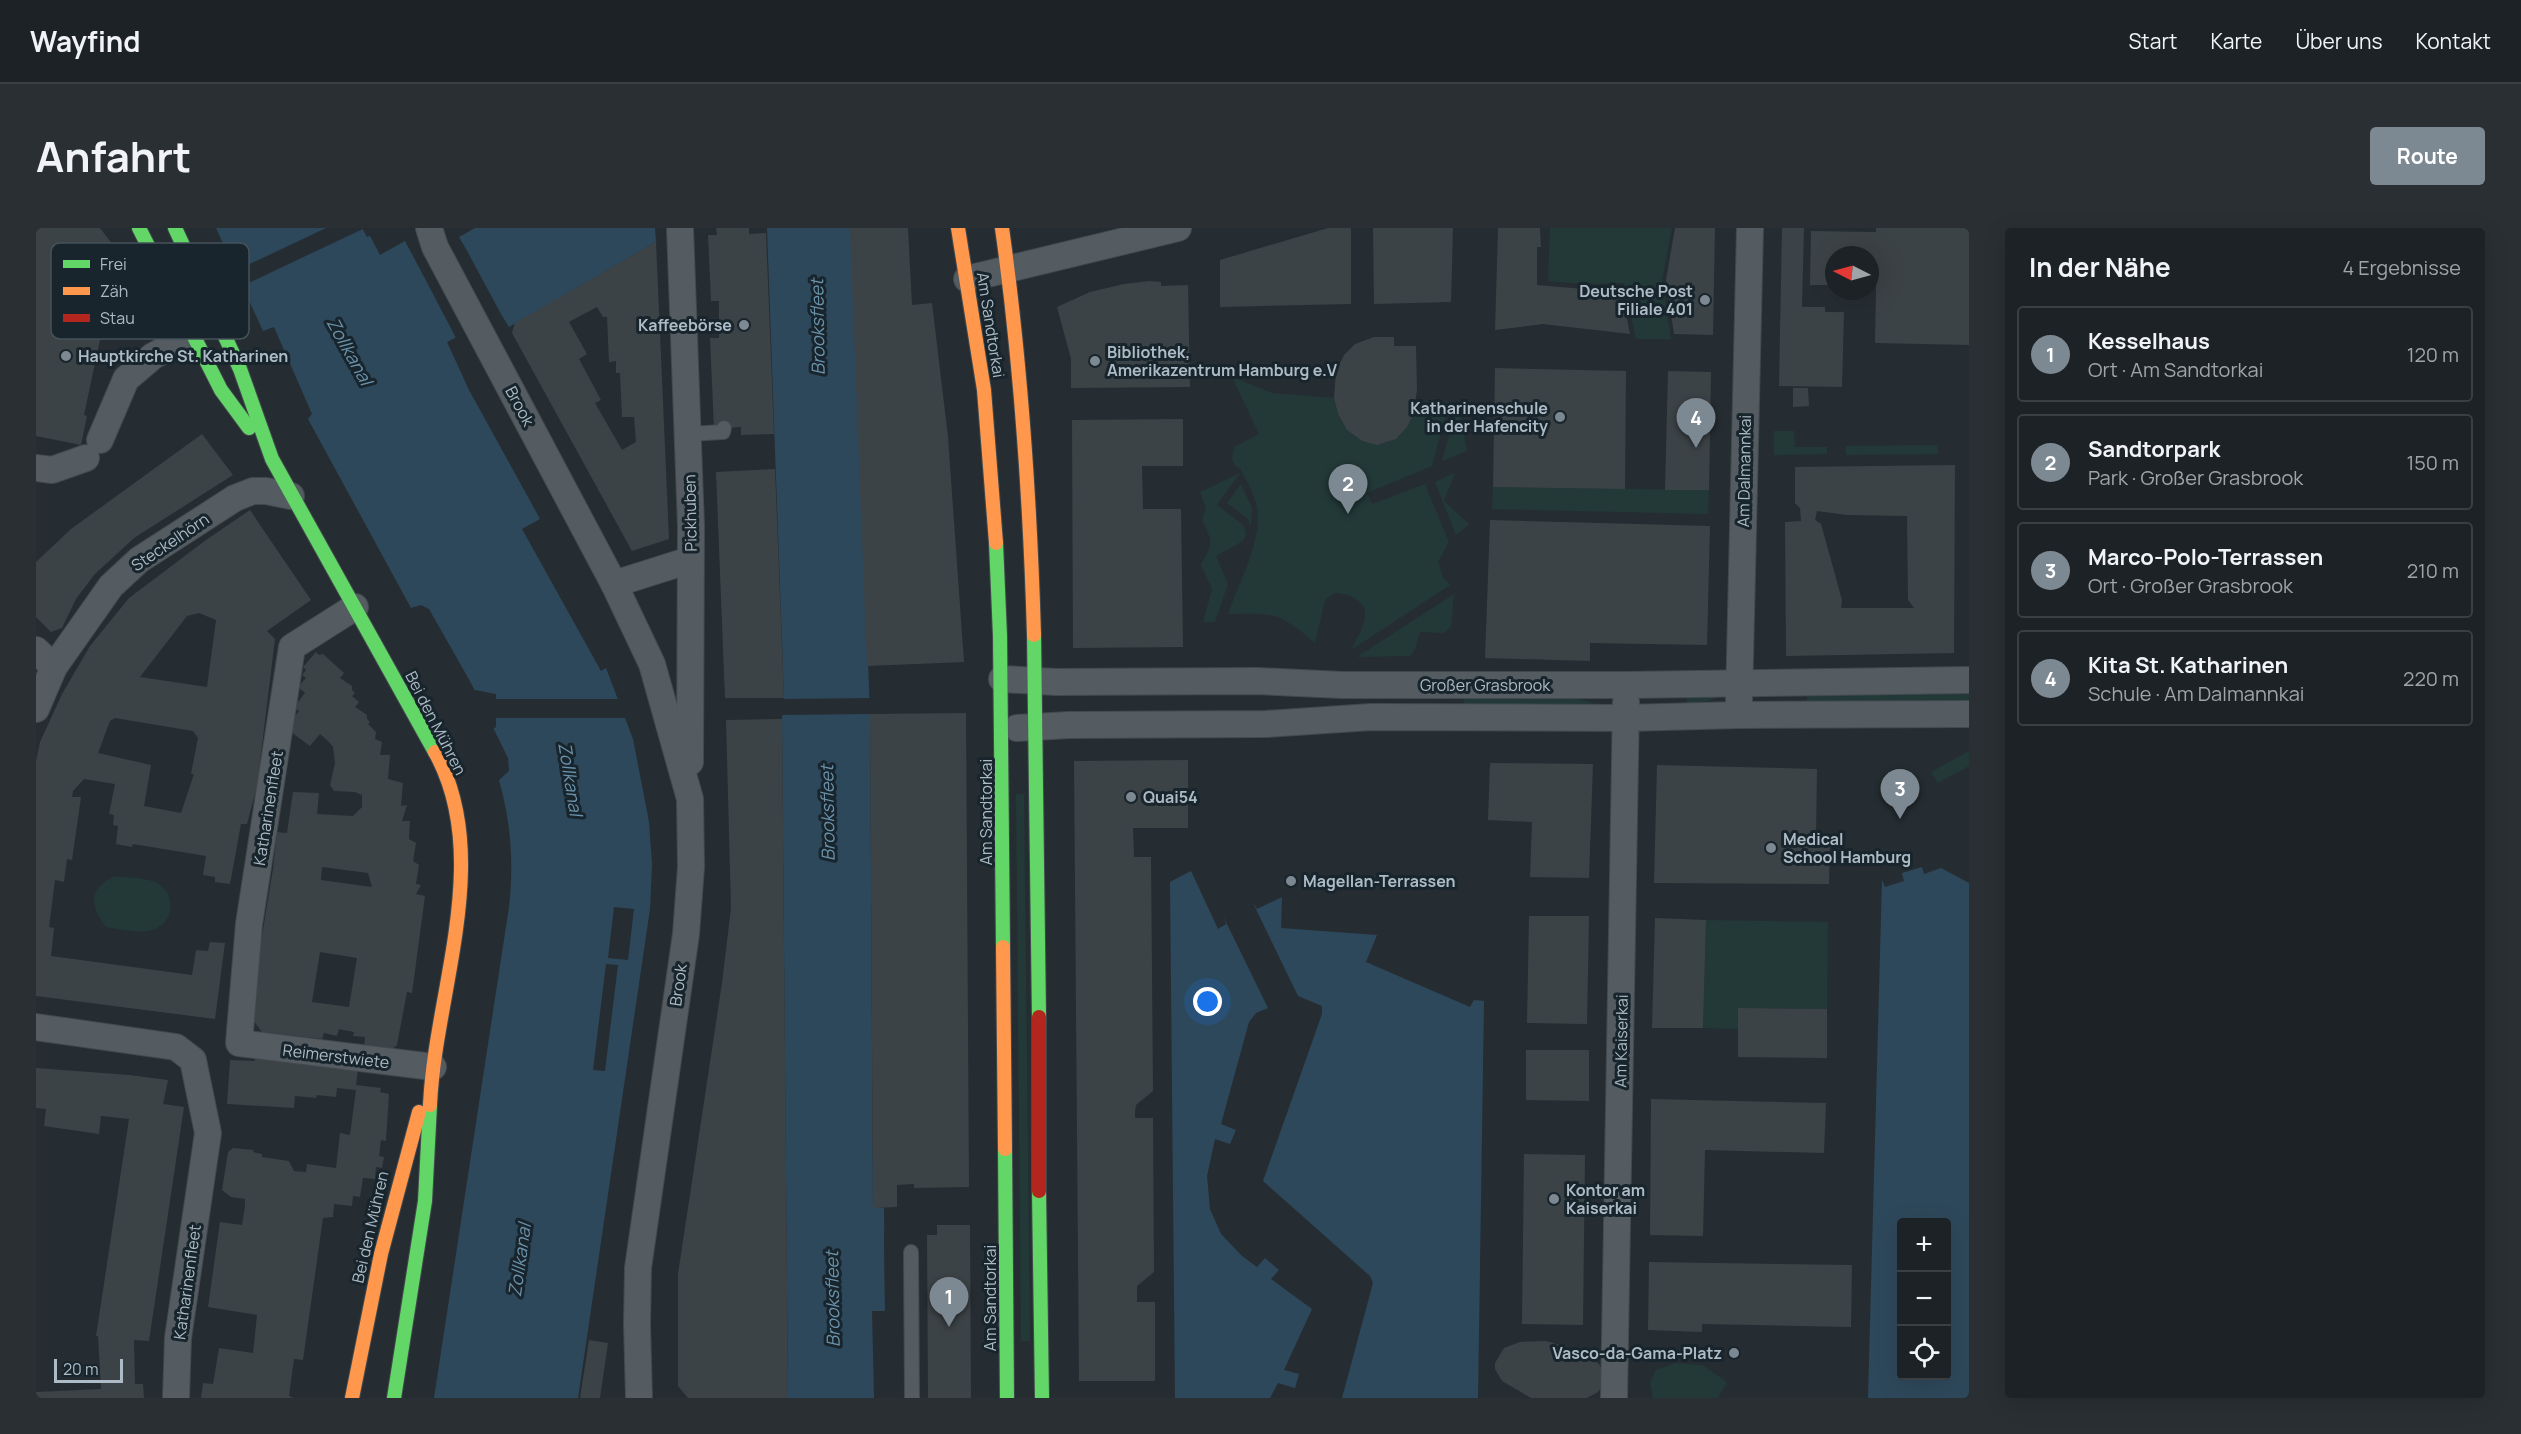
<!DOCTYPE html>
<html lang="de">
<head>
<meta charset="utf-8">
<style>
	:root { --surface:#1c2226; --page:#292f32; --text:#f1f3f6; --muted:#a0a4a7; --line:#3a3f43; --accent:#7d8992 }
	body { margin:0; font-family:Manrope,sans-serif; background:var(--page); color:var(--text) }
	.controls { position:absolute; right:18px; bottom:18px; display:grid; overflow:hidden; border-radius:6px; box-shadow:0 6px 24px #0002 }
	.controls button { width:54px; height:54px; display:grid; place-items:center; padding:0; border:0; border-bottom:2px solid var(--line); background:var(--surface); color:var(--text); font:30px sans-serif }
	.compass { position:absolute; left:1789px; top:18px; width:54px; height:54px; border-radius:50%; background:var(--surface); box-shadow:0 6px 24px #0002; rotate:276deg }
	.scale { position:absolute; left:18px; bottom:15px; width:69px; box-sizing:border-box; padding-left:6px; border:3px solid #adbbc6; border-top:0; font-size:16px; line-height:21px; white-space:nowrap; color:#adbbc6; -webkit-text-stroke:4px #18252d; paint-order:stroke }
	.you { position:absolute; left:1172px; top:774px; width:21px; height:21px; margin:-15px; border:4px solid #fff; border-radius:50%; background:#1a73e8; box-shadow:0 0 0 9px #1a73e833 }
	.badge { display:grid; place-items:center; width:39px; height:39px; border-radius:50%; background:var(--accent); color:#fff; font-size:20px; font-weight:700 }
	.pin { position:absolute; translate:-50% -50px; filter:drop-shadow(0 2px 3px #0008) }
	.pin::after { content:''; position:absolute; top:32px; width:21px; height:18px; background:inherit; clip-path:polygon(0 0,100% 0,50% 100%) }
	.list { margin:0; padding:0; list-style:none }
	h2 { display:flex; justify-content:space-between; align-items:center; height:78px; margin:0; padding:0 24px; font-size:26px }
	h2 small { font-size:20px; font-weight:400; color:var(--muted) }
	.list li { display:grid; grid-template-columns:39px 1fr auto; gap:18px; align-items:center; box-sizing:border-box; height:96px; margin:0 12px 12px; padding:0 12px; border:2px solid var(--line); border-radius:6px }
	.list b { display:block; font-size:22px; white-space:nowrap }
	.list p { margin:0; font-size:20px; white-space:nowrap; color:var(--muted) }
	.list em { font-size:20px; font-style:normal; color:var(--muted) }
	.icon { flex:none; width:33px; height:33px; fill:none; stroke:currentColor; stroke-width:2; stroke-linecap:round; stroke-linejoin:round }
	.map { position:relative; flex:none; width:1933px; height:1170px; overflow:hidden; border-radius:6px }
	header { display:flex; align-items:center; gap:36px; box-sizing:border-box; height:84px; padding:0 30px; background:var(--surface); border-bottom:2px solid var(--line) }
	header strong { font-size:28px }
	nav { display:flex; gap:33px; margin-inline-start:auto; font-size:21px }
	.intro { display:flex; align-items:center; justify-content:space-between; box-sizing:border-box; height:144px; padding:0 36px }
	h1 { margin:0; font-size:42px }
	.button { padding:15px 27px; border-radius:6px; background:var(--accent); color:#fff; font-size:21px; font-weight:700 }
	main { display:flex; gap:36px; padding:0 36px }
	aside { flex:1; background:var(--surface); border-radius:6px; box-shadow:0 6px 24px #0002 }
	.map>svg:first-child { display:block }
	.green { fill:#223938 }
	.water { fill:#2e485b; fill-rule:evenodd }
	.pier { fill:#252d32 }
	.building { fill:#3c4347; fill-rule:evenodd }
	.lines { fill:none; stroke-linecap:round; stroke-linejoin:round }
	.lane-casing { stroke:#42494d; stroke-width:16 }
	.street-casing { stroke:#42494d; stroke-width:28 }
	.fast-casing { stroke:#42494d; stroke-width:16 }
	.slow-casing { stroke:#42494d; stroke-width:16 }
	.jam-casing { stroke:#42494d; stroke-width:16 }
	.lane { stroke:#545c62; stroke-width:14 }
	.street { stroke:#545c62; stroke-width:26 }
	.fast { stroke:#63d668; stroke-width:14 }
	.slow { stroke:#ff974d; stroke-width:14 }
	.jam { stroke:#b3261e; stroke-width:14 }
	.poi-dot { fill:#7d8992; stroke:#18252d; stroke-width:2 }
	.labels { text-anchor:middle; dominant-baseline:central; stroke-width:6; stroke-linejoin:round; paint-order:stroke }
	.poi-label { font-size:16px; font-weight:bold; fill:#adbbc6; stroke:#18252d; text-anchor:start }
	.street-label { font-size:16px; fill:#adbbc6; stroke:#18252d }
	.water-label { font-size:18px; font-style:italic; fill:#6b92ab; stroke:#18252d }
	.key { fill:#18252d; stroke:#45525b; stroke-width:1.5 }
	.key-label { font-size:16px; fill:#adbbc6 }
</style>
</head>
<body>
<header>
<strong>Wayfind</strong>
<nav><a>Start</a><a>Karte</a><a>Über uns</a><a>Kontakt</a></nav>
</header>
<div class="intro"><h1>Anfahrt</h1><a class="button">Route</a></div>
<main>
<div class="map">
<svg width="1933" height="1170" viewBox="0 0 1933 1170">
	<rect width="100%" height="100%" fill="#252d32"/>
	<!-- green -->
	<g class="green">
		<polygon points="1514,0 1636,0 1626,52 1635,111 1600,111 1588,55 1548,56 1512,53"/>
		<path d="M1196 149 1236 165 1298 170C1306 227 1371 234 1380 173L1413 174 1396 238 1331 265 1336 276 1389 256 1413 314 1402 334 1408 351 1414 357 1315 422C1324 404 1341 380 1316 369 1310 366 1304 365 1298 365L1289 372 1279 415C1242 384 1240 385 1192 386 1203 355 1227 311 1221 279 1218 265 1210 252 1204 240L1200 239 1196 231 1198 219 1223 206Z"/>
		<polygon points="1422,176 1431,223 1406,233"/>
		<polygon points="1738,203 1758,203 1759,219 1791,219 1791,226 1738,227"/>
		<polygon points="1901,217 1902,226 1810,227 1810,218"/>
		<path d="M1204 245 1181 277 1208 298 1210 306 1207 313 1180 328 1192 356 1179 394H1167L1176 361 1165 337C1178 312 1177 316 1166 292L1170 280 1164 264Z"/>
		<polygon points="1419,245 1408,273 1433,296 1420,307 1399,254"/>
		<polygon points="1205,256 1216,280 1215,298 1211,290 1191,275"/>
		<polygon points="1457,259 1673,262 1672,286 1456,281"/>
		<polygon points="1418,366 1415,399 1408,405 1384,404 1379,421 1374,428 1321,429"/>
		<polygon points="1651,463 1685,467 1675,472 1651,479"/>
		<polygon points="1771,463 1815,467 1933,465 1933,472 1815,474 1771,478"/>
		<path d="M1503 465C1527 467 1546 469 1568 480L1428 477V470H1459Z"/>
		<polygon points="1933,523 1933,538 1902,555 1895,544"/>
		<polygon points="980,566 988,566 994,1113 985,1113"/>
		<path d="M79 648C91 650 110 649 121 655 142 667 138 699 112 703 100 705 83 701 70 699 54 677 52 661 79 648Z"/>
		<polygon points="1670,692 1792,694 1791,781 1702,780 1702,801 1667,800"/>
		<polygon points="1639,1135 1666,1137 1691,1154 1682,1170 1617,1170 1614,1154 1620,1142"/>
	</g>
	<!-- water -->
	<g class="water">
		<path d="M180 0H326L331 9 334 8 344 27 369 13 385 43 429 19 423 9 439 0H619L620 14 473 99 465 86 411 114 433 162 504 291 486 301 565 443 570 440 597 511 613 594 616 636 614 681 542 1170H398L473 679C478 636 475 594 463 552L473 543 472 530 435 455 393 381 385 377 375 380 272 191 276 186 238 99 227 103Z"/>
		<polygon points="731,0 814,0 816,13 834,486 837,979 848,980 849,1083 836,1083 838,1170 752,1170 746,491 748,470"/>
		<path d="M1886 639 1888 646 1905 640 1933 655V1170H1832L1846 652 1849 659 1868 653 1866 645ZM1866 994H1910V1148H1866Z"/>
		<polygon points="1155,643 1182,701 1190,696 1188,690 1217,675 1221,681 1246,669 1245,700 1341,707 1330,734 1434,779 1438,772 1448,773 1442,1170 1139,1170 1134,654"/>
	</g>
	<!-- pier -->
	<g class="pier">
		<polygon points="290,0 329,0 204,59 197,44"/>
		<polygon points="429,19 465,86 420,110 385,43"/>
		<polygon points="434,461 460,466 460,471 585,471 592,490 460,490 460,499 455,502"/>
		<polygon points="836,470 837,486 743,487 745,471"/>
		<polygon points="1217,675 1262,768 1286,778 1286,786 1227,953 1334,1048 1337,1055 1306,1170 1234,1170 1242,1155 1259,1160 1263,1146 1248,1142 1276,1081 1235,1051 1243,1042 1229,1030 1221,1039 1206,1028 1185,1006 1174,981 1171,948 1179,911 1194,916 1200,902 1185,896 1213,794 1220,785 1232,780 1188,690"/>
		<polygon points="578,679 598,681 592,732 572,730"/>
		<polygon points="570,736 582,737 569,843 557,842"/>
		<polygon points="848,1005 851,1005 852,1083 849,1083"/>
	</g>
	<!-- building -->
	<g class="building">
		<polygon points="0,0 64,0 80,21 73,55 69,54 66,68 73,69 48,187 51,188 45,217 0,208"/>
		<polygon points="680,0 713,0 713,6 730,5 738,206 705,207 705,199 678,201 674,110 683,110 683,73 675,73 672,7 681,7"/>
		<polygon points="814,0 872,0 876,77 896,75 912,209 928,434 831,438"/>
		<polygon points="1292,0 1315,0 1315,76 1184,79 1184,32"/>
		<polygon points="1337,0 1417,0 1415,74 1338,76"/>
		<polygon points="1462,0 1504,0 1505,19 1501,19 1501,57 1548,61 1585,60 1594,106 1507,96 1459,102"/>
		<polygon points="1639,0 1679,0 1677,107 1638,106 1630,52"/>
		<polygon points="1746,0 1768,0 1766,79 1789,79 1789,84 1808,84 1806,159 1743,158"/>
		<polygon points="1840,0 1933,0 1933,117 1839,115 1840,58 1834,58 1834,27 1798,27 1798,57 1774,57 1775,3 1840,4"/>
		<path d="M620 14 633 311 596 323 476 105 479 95ZM561 79 567 89H571L573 134 580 133V145H584L586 189H598L600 214 586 222 559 175 565 172 543 131 551 126 533 94Z"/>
		<polygon points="1113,53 1125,54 1125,58 1152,57 1154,159 1035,160 1035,131 1021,79 1054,64 1088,56"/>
		<polygon points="1338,109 1358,109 1358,118 1380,118 1381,162 1377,187 1371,199 1360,211 1341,217 1326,213 1311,202 1302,186 1298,170 1300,143 1308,127 1319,116"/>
		<polygon points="1459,140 1590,143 1589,261 1457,259"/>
		<polygon points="1632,143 1675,144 1673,262 1629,262"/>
		<polygon points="1757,160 1772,160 1773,178 1757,179"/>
		<polygon points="1147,191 1147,238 1106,238 1107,281 1145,281 1147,419 1037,420 1036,192"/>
		<polygon points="166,206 197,247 98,310 58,347 40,371 26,400 15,404 0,389 0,334 35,301"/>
		<path d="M1919 237 1918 425 1750 428 1749 294 1765 293 1764 280 1759 275V239ZM1781 283 1811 287 1871 288 1872 372 1878 380H1805L1806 372 1785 296 1779 292Z"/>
		<polygon points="739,241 748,470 689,470 680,244"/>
		<path d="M214 282 275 372 231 403 239 411 221 558 211 596H205L194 656 179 654V649L167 647 170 628 97 616 96 619 80 616 82 598 77 597 78 587 73 586 79 556 48 551 37 563 36 569H45L36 632 31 631 28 654 19 652 13 699 18 700 15 728 156 747 160 722 172 723 174 714 189 715 179 791 0 768V533L4 514 26 466 54 418 93 370 170 312ZM163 385 180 392 171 459 104 449 151 388ZM79 490 157 503 162 510 155 546H158L145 585 108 578 115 537 62 525 74 493Z"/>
		<polygon points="1454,292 1674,298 1671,417 1554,415 1554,433 1449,430"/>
		<path d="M280 424 283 427 287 426 308 445 304 450 316 458V462L319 465 316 468 323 474 319 479 331 487V491L334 494 332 496 340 504 339 511 346 514 344 527H354L352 551 367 555 365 578 371 577 366 593H374L373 611 380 615 377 633 383 637 380 656 385 657 380 666 389 668 376 765 371 764 361 817 354 823 328 820 329 809 317 808 318 804 303 801 301 808 288 805 286 811 226 804 213 787 237 641 241 604 251 605 257 564 283 565 281 586 317 588 326 579V567L319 564 298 563 294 557 299 535 297 519 292 513 284 506 274 518 255 504 252 497 263 483 258 479 269 465 262 459 270 450 266 447 270 442 267 439ZM286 639 332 645 336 659 285 652ZM284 724 321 730 313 779 276 774Z"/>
		<polygon points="930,485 933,959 878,960 878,956 861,957 861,979 837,980 834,486"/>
		<polygon points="746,491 752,1170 652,1170 642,1158 642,1046 686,755 695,680 690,492"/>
		<polygon points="1152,532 1152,600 1097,600 1098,629 1115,629 1117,863 1100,877 1099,884 1099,890 1117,890 1118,1044 1101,1058 1101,1074 1119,1074 1119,1153 1043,1153 1038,533"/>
		<polygon points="1454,535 1557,536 1553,650 1494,649 1496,594 1452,592"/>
		<polygon points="1621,537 1781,541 1780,609 1794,609 1793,656 1618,655"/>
		<polygon points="1493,688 1553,688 1551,796 1491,795"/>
		<polygon points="1619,690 1670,692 1667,800 1616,800"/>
		<polygon points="1702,780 1791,781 1791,830 1702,829"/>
		<polygon points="1490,822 1553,822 1553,873 1490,872"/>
		<polygon points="219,829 323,834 320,857 345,860 344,864 353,866 350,913 345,912 343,928 348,929 346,940 340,939 339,951 327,950 324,969 317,968 316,978 298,976 297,989 287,990 267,1132 258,1131 253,1168 258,1170 165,1170 167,1155 177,1156 183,1120 217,1125 221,1087 172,1079 184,994 206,997 209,978 209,971 195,969 186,962 192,924 197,920 218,922 217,924 226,926 226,929 253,933 258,943 270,944 271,936 300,940 304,905 314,907 320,862 301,860 300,869 281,867 280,870 259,868 258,880 191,876 194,832 219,833"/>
		<polygon points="0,840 93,847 132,852 127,876 148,879 113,1113 98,1112 99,1156 107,1156 108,1170 0,1170 0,1164 65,1161 62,1108 60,1108 93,891 65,888 63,906 8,898 10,881 0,880"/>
		<polygon points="1615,871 1790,875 1788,925 1669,922 1667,1008 1614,1007"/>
		<polygon points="1488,926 1549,927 1547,1097 1486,1096"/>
		<polygon points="901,997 934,997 935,1170 892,1170 891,1007 901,1007"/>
		<polygon points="1613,1034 1816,1037 1815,1099 1666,1096 1666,1104 1612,1102"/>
		<polygon points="553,1112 572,1115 564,1170 544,1170"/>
		<polygon points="1510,1113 1544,1123 1563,1136 1567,1144 1566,1158 1562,1164 1551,1170 1495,1170 1466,1153 1459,1141 1459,1135 1468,1120 1484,1114"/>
	</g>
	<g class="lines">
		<defs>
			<g id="lane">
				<polyline points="652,206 687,204 688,200"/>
				<polyline points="875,1024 876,1170"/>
			</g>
			<g id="street">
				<polyline points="393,0 399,19 578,356 616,436 654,571 655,639 650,706 602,1040 601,1096 603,1170"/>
				<polyline points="644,0 655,298 654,534"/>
				<polyline points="931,51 1142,0"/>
				<polyline points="64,212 90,151 117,128 156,107"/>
				<polyline points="0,240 16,242 50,230"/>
				<polyline points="578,356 654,332"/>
				<polyline points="319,379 256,419 213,696 203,815 397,839"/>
				<polyline points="0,422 18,439"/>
				<polyline points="966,451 1020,454 1221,453 1306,457 1591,457 1933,452"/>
				<polyline points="1703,472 1714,0"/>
				<polyline points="0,481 18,439 75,358 103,332 199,270 217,263 230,263 255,268"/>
				<polyline points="981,500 1033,497 1230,496 1335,489 1590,490 1703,487 1933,486"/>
				<polyline points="0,799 140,819 157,832 172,905 142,1110 140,1170"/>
				<polyline points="1578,1170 1590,474"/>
			</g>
			<g id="fast">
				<polyline points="103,0 185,162 213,200"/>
				<polyline points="139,0 204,141 236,231 399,524"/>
				<polyline points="960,315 964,408 967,719"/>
				<polyline points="998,407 1003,789"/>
				<polyline points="969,921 971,1170"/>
				<polyline points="1003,963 1006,1170"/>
				<polyline points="358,1170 389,973 394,877"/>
			</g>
			<g id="slow">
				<polyline points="922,0 948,162 960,315"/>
				<path d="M966 0C985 135 994 271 998 407"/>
				<polyline points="967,719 969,921"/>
				<path d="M394 877C399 764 458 630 399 524"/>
				<polyline points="316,1170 345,1026 383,884"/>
			</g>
			<polyline id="jam" points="1003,789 1003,963"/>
		</defs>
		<!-- lane casing -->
		<use href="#lane" class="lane-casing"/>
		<!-- street casing -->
		<use href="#street" class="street-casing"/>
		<!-- fast casing -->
		<use href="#fast" class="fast-casing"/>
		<!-- slow casing -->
		<use href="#slow" class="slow-casing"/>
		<!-- jam casing -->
		<use href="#jam" class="jam-casing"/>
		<!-- lane -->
		<use href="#lane" class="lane"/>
		<!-- street -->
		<use href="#street" class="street"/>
		<!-- fast -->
		<use href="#fast" class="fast"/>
		<!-- slow -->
		<use href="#slow" class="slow"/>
		<!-- jam -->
		<use href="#jam" class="jam"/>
	</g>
	<!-- markers -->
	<g class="poi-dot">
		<circle cx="1669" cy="72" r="6"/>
		<circle cx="708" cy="97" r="6"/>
		<circle cx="30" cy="128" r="6"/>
		<circle cx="1059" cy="133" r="6"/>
		<circle cx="1524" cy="189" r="6"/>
		<circle cx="1095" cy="569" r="6"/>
		<circle cx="1735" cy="620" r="6"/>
		<circle cx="1255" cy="653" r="6"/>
		<circle cx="1518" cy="971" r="6"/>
		<circle cx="1698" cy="1125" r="6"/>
	</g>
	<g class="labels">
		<!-- poi labels -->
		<g class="poi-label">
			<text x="1657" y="63" text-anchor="end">Deutsche Post<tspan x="1657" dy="18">Filiale 401</tspan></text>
			<text x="696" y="97" text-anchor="end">Kaffeebörse</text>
			<text x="1071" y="124">Bibliothek,<tspan x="1071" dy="18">Amerikazentrum Hamburg e.V</tspan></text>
			<text x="42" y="128">Hauptkirche St. Katharinen</text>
			<text x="1512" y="180" text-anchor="end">Katharinenschule<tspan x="1512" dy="18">in der Hafencity</tspan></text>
			<text x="1107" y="569">Quai54</text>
			<text x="1747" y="611">Medical<tspan x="1747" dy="18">School Hamburg</tspan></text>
			<text x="1267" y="653">Magellan-Terrassen</text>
			<text x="1530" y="962">Kontor am<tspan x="1530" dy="18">Kaiserkai</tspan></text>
			<text x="1686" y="1125" text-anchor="end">Vasco-da-Gama-Platz</text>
		</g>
		<!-- street labels -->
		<g class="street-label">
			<text transform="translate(955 97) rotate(81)">Am Sandtorkai</text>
			<text transform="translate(484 178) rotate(62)">Brook</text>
			<text transform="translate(1708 243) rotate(-89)">Am Dalmannkai</text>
			<text transform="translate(654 285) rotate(-91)">Pickhuben</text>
			<text transform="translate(134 314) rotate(-34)">Steckelhörn</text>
			<text x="1449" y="457">Großer Grasbrook</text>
			<text transform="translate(400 495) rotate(63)">Bei den Mühren</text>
			<text transform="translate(232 580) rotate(-81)">Katharinenfleet</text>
			<text transform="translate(950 584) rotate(-90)">Am Sandtorkai</text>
			<text transform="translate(642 757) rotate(-82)">Brook</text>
			<text transform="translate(1585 813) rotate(-89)">Am Kaiserkai</text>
			<text transform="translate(300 828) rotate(7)">Reimerstwiete</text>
			<text transform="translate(334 999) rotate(-77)">Bei den Mühren</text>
			<text transform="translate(151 1054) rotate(-82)">Katharinenfleet</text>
			<text transform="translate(954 1070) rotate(-90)">Am Sandtorkai</text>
		</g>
		<!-- water labels -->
		<g class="water-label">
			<text transform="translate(781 99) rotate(-91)">Brooksfleet</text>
			<text transform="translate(314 123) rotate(61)">Zollkanal</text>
			<text transform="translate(535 551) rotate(81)">Zollkanal</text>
			<text transform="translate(791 585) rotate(-91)">Brooksfleet</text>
			<text transform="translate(483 1032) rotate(-82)">Zollkanal</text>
			<text transform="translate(796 1071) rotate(-91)">Brooksfleet</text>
		</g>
	</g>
	<!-- legend -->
	<rect x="15" y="15" width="198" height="96" rx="9" class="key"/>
	<rect x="27" y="32" width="27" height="8" fill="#63d668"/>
	<rect x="27" y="59" width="27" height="8" fill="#ff974d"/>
	<rect x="27" y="86" width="27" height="8" fill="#b3261e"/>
	<g class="key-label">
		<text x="64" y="42">Frei</text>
		<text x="64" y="69">Zäh</text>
		<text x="64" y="96">Stau</text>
	</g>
</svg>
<div class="controls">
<button>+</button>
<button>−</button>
<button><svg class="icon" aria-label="locate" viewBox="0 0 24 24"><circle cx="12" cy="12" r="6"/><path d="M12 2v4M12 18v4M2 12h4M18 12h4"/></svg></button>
</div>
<svg class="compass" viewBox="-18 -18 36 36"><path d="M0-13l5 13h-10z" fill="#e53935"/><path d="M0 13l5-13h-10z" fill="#a0a4a7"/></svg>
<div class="scale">20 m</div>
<div class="you"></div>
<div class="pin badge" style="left:913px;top:1099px">1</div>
<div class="pin badge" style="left:1312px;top:286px">2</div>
<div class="pin badge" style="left:1864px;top:591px">3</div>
<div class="pin badge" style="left:1660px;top:220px">4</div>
</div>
<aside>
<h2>In der Nähe<small>4 Ergebnisse</small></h2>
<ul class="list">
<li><span class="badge">1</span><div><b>Kesselhaus</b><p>Ort · Am Sandtorkai</p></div><em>120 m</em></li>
<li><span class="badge">2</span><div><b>Sandtorpark</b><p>Park · Großer Grasbrook</p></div><em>150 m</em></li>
<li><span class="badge">3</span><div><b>Marco-Polo-Terrassen</b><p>Ort · Großer Grasbrook</p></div><em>210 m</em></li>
<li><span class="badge">4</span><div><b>Kita St. Katharinen</b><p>Schule · Am Dalmannkai</p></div><em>220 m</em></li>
</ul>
</aside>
</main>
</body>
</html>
